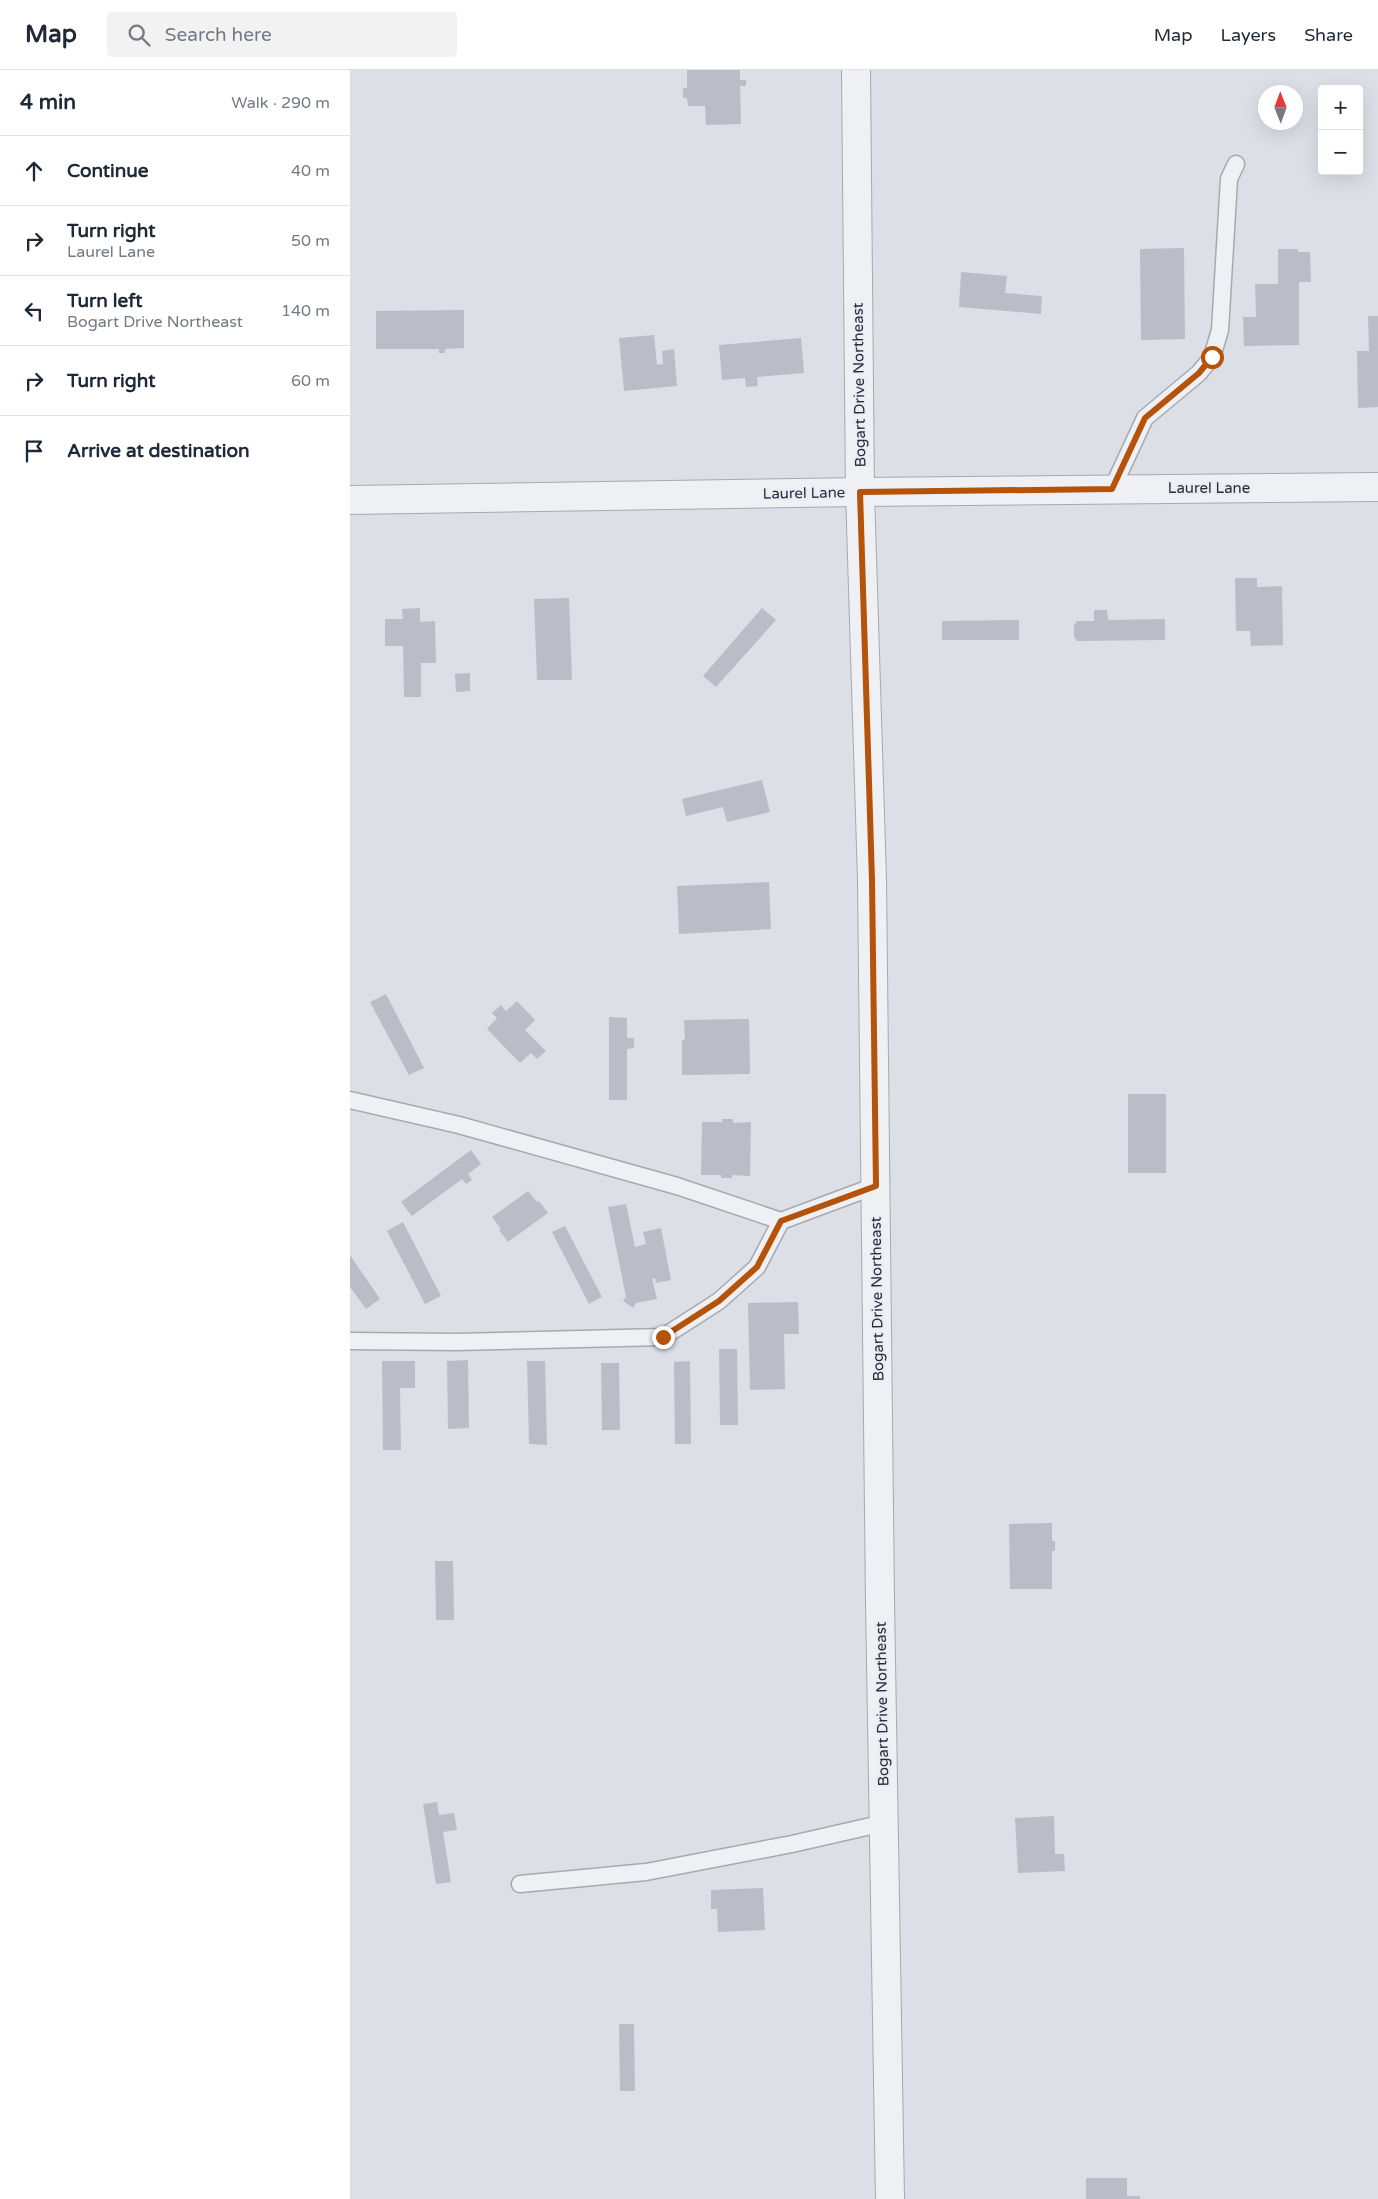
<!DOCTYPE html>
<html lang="en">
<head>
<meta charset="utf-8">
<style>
	:root { --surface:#fff; --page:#f2f2f3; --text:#1f2937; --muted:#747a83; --line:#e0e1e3 }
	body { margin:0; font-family:"Varela Round",sans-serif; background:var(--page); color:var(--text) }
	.controls { position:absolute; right:15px; top:15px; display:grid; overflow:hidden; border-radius:5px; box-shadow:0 5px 20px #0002 }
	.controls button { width:45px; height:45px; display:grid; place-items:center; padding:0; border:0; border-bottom:1px solid var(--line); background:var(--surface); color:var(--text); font:25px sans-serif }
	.compass { position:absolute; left:908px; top:15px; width:45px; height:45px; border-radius:50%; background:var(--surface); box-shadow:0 5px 20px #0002; rotate:359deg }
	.stop { position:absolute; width:15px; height:15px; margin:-11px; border:4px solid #b45309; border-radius:50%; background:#fff }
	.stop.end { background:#b45309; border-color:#fff; box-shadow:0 1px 5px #0008 }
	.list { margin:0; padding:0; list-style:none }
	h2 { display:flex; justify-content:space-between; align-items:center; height:65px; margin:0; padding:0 20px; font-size:21px }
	h2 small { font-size:16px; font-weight:400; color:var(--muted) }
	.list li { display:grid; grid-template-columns:32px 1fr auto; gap:15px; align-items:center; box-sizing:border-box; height:70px; padding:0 20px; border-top:1px solid var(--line) }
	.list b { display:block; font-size:19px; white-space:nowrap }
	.list p { margin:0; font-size:16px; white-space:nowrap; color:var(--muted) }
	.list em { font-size:16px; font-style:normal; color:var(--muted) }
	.icon { flex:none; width:28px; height:28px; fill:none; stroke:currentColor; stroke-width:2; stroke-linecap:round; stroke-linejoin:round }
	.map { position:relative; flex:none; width:1028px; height:2129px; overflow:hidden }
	header { display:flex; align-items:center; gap:30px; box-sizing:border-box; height:70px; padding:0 25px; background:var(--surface); border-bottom:1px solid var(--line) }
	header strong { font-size:24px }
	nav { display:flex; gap:28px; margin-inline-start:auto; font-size:18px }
	.search { width:350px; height:45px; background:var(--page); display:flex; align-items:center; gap:12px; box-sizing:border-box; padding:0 18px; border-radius:5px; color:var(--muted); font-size:19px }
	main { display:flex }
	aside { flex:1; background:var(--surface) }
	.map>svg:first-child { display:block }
	.building { fill:#babdc7 }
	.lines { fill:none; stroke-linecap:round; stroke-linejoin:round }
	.service-casing { stroke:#a6a9b2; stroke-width:19 }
	.minor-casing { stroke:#a6a9b2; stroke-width:30 }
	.tertiary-casing { stroke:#a6a9b2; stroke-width:30 }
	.service { stroke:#eef0f4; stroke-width:16 }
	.minor { stroke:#eef0f4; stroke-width:28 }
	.tertiary { stroke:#eef0f4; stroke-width:28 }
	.route { stroke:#b45309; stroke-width:6 }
	.labels { text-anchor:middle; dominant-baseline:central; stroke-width:4.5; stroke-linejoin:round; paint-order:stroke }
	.street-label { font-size:15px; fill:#272c3a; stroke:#ebedf3 }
</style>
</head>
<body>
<header>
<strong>Map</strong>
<div class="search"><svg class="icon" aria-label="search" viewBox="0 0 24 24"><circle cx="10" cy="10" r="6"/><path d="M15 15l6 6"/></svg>Search here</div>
<nav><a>Map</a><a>Layers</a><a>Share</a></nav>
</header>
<main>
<aside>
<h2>4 min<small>Walk · 290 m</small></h2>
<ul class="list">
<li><svg class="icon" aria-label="ahead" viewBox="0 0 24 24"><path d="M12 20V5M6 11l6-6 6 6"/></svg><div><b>Continue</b></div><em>40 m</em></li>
<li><svg class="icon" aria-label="right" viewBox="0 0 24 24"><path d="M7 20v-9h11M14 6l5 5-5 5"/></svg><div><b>Turn right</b><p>Laurel Lane</p></div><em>50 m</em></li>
<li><svg class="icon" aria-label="left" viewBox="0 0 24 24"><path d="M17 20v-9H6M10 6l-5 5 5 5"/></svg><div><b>Turn left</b><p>Bogart Drive Northeast</p></div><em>140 m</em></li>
<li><svg class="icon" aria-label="right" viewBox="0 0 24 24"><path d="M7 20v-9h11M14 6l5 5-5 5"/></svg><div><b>Turn right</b></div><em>60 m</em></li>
<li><svg class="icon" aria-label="arrive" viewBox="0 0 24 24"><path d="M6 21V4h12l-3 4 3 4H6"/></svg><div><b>Arrive at destination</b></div></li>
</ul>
</aside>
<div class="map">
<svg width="1028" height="2129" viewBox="0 0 1028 2129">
	<rect width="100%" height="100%" fill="#dcdfe5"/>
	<!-- building -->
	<g class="building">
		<polygon points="337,0 390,0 390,10 396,10 396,16 390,16 391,54 356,55 355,36 338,36 337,28 333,28 333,18 337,18"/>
		<polygon points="834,178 835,269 791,270 790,179"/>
		<polygon points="928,179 948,179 948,182 960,182 961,212 949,212 949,275 894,276 893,247 906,247 905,214 928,214"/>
		<polygon points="611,202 657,206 655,223 692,226 691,244 609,237"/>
		<polygon points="114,240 114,278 95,279 95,283 89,283 89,279 26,279 26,241"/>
		<polygon points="1018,246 1028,246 1028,337 1008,338 1007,281 1019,281"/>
		<polygon points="304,265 307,295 313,294 312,281 324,279 327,316 274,321 269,268"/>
		<polygon points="451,268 454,303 407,307 408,316 396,317 395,308 372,310 369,275"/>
		<polygon points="885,508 907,508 907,517 932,516 933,575 901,576 900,561 886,561"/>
		<polygon points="219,528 222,610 187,610 184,529"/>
		<polygon points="70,538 70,552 85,551 86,593 71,593 71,627 54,627 53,576 35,576 35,549 53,549 52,539"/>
		<polygon points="412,538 426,550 366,617 353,606"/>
		<polygon points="744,540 757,540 758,550 815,549 815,570 727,571 724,567 724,555 727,551 744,551"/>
		<polygon points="669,550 669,570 592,570 592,551"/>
		<polygon points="120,603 120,621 106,622 105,604"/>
		<polygon points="412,710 420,742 377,752 373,737 336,746 332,729"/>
		<polygon points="419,812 421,859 329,864 327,816"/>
		<polygon points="36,924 74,998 59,1005 20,932"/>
		<polygon points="167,931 185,950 175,960 196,981 187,989 181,983 170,993 137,959 147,948 142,943 151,935 156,941"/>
		<polygon points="259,947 277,948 277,968 284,968 284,978 277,979 277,1030 259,1030"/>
		<polygon points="399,949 400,1004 332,1005 332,970 335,969 334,950"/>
		<rect x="778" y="1024" width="38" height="79"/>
		<polygon points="372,1049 383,1049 383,1053 401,1052 400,1106 382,1105 382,1108 371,1108 371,1105 351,1105 352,1052 372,1052"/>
		<polygon points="121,1080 131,1094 118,1104 122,1110 116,1114 112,1109 62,1146 51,1132"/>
		<polygon points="178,1121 187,1132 189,1131 198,1143 158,1172 149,1160 151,1159 142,1147"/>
		<polygon points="276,1134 285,1177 296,1174 293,1162 311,1158 321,1210 306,1213 305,1208 302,1209 307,1229 286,1233 283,1238 273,1231 276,1227 258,1137"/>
		<polygon points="53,1152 91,1226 75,1234 37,1161"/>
		<polygon points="215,1156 252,1227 239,1234 202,1162"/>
		<polygon points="0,1185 30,1229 16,1239 0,1217"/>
		<polygon points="448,1232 449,1264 434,1264 435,1319 400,1320 398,1233"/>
		<polygon points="369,1279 387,1279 388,1355 370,1355"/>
		<polygon points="118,1290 119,1358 98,1359 97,1291"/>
		<polygon points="32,1291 65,1291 65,1318 50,1318 51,1380 33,1380"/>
		<polygon points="177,1291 195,1291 197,1375 179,1374"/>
		<polygon points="340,1291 341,1374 325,1374 324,1292"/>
		<polygon points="251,1293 269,1293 270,1360 252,1360"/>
		<polygon points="702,1453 702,1471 705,1471 705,1481 702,1481 702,1519 660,1519 659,1454"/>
		<polygon points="85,1491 103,1491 104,1550 86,1550"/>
		<polygon points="87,1732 89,1745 104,1743 107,1760 93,1762 101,1812 86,1814 73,1734"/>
		<polygon points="704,1746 705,1784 714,1784 715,1801 668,1803 665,1748"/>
		<polygon points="413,1818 415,1860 368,1862 367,1839 361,1839 361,1820"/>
		<polygon points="269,1954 284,1954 285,2021 270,2021"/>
		<polygon points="736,2108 777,2108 777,2126 790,2126 790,2129 736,2129"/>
	</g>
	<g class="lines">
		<defs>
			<g id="service">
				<polyline points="762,419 795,348 849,303 862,287 870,260 879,109 886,94"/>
				<polyline points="0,1030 109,1055 327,1116 431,1151 525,1116"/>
				<polyline points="0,1271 106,1272 313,1267 369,1231 407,1197 431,1151"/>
				<polyline points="170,1814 296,1802 442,1774 534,1753"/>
			</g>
			<polyline id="minor" points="506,0 510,422 522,810 530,1531 540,2129"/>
			<polyline id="tertiary" points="0,430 510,422 1028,417"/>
		</defs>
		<!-- service casing -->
		<use href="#service" class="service-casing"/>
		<!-- minor casing -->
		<use href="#minor" class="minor-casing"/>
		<!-- tertiary casing -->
		<use href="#tertiary" class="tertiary-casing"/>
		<!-- service -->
		<use href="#service" class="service"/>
		<!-- minor -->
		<use href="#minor" class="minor"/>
		<!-- tertiary -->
		<use href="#tertiary" class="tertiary"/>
	</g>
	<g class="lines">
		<!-- route -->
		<polyline class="route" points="313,1267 369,1231 407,1197 431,1151 526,1116 522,810 510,422 762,419 795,348 849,303 862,287"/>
	</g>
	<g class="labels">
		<!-- street labels -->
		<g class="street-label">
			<text transform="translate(509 315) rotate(-91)">Bogart Drive Northeast</text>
			<text x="859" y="418">Laurel Lane</text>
			<text transform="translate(454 423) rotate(-1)">Laurel Lane</text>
			<text transform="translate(527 1229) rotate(-91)">Bogart Drive Northeast</text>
			<text transform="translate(532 1634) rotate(-91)">Bogart Drive Northeast</text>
		</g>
	</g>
</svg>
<div class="controls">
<button>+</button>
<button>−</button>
</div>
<svg class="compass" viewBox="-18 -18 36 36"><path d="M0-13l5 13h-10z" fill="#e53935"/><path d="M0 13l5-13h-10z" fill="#747a83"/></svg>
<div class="stop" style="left:862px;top:287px"></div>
<div class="stop end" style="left:313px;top:1267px"></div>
</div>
</main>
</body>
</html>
